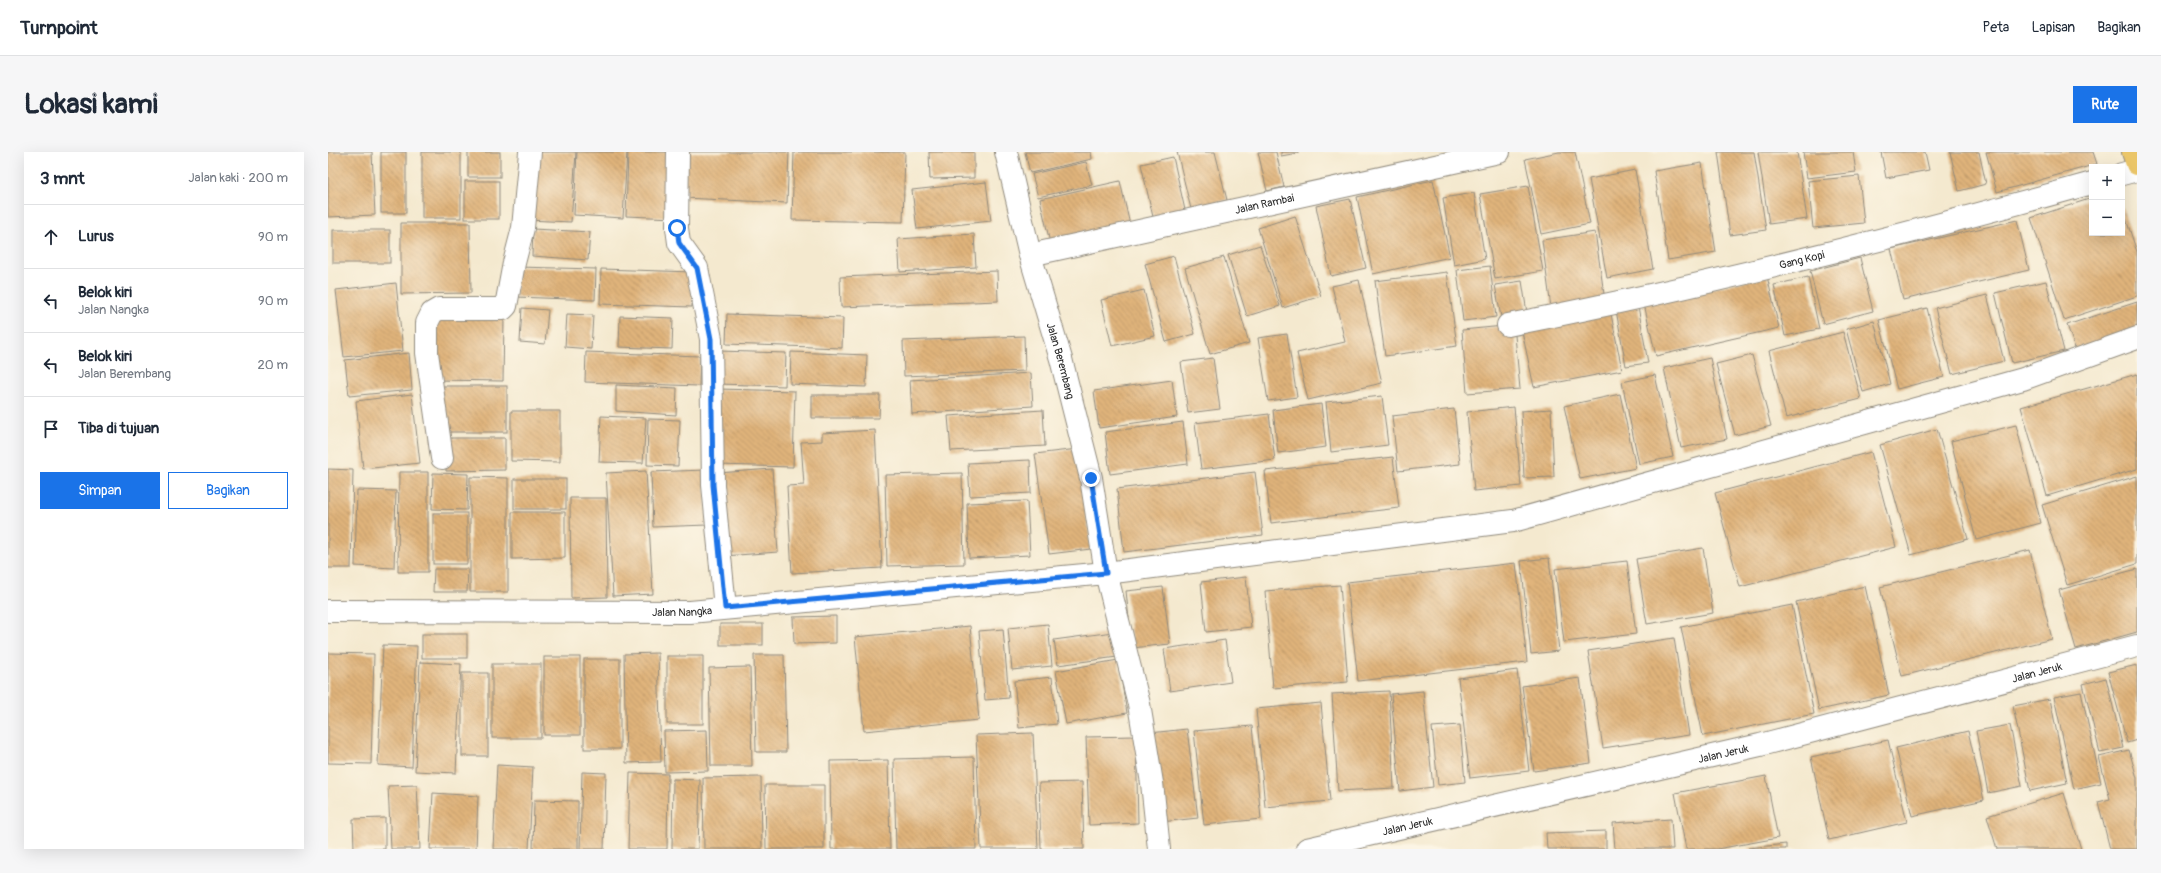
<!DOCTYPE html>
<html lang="id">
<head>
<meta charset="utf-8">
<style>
	:root { --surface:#fff; --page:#f6f6f7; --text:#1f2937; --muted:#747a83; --line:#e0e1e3; --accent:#1a73e8 }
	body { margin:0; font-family:Pangolin,sans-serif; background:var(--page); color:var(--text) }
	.controls { position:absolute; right:12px; top:12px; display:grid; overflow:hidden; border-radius:0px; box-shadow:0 4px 16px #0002 }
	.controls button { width:36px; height:36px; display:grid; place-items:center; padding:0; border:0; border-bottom:1px solid var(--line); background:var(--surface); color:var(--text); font:20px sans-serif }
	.stop { position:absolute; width:12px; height:12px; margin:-9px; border:3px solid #1a73e8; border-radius:50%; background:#fff }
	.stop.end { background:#1a73e8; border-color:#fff; box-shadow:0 1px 4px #0008 }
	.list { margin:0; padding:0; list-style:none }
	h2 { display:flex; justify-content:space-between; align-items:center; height:52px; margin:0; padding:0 16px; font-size:17px }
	h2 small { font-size:13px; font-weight:400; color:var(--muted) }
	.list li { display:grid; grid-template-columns:26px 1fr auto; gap:12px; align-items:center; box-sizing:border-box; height:64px; padding:0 16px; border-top:1px solid var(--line) }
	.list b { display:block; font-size:15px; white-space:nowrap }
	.list p { margin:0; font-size:13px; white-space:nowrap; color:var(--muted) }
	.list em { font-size:13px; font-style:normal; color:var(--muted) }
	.actions { display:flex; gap:8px; padding:12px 16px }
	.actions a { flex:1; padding:9px 0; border:1px solid var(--accent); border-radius:0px; text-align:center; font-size:14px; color:var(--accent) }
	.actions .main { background:var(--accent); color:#fff }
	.icon { flex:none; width:22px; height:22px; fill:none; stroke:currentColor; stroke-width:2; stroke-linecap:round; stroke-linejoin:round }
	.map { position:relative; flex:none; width:1809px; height:697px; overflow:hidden; border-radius:0px }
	header { display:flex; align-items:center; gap:24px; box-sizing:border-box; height:56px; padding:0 20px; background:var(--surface); border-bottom:1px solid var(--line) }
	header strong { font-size:19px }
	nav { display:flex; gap:22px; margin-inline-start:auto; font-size:14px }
	.intro { display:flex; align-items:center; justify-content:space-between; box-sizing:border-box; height:96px; padding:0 24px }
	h1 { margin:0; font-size:28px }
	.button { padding:10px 18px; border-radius:0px; background:var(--accent); color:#fff; font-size:14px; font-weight:700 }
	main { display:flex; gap:24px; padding:0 24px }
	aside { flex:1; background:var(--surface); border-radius:0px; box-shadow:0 4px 16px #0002 }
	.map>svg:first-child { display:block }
	.building { fill:url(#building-back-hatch) }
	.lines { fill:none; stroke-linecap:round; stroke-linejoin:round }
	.minor-casing { stroke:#908a7d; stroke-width:24 }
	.major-casing { stroke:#908a7d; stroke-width:24 }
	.minor { stroke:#fff; stroke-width:22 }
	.major { stroke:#ebc669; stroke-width:22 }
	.route { stroke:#1a73e8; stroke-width:5 }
	.labels { text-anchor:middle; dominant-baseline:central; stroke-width:3; stroke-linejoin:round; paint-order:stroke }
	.street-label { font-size:11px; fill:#2b2b2b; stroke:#fcf5e5 }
</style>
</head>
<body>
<header>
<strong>Turnpoint</strong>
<nav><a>Peta</a><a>Lapisan</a><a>Bagikan</a></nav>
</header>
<div class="intro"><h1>Lokasi kami</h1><a class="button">Rute</a></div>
<main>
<aside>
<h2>3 mnt<small>Jalan kaki · 200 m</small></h2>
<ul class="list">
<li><svg class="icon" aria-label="ahead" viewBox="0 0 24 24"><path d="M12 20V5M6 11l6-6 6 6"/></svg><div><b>Lurus</b></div><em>90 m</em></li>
<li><svg class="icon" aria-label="left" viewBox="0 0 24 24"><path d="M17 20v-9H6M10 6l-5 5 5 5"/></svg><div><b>Belok kiri</b><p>Jalan Nangka</p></div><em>90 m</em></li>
<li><svg class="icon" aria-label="left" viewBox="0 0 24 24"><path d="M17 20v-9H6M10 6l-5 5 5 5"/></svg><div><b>Belok kiri</b><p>Jalan Berembang</p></div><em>20 m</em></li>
<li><svg class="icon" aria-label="arrive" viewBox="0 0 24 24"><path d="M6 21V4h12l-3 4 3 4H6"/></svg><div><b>Tiba di tujuan</b></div></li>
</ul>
<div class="actions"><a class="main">Simpan</a><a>Bagikan</a></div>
</aside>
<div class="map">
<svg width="1809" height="697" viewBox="0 0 1809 697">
	<defs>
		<pattern id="building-back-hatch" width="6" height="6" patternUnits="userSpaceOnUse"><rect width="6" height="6" fill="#e0b47b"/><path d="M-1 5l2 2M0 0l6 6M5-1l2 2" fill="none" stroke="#b69365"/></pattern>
	</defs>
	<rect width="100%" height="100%" fill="#fcf5e5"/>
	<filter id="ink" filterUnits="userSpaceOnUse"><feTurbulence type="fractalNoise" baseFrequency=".025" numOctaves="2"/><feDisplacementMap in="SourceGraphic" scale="8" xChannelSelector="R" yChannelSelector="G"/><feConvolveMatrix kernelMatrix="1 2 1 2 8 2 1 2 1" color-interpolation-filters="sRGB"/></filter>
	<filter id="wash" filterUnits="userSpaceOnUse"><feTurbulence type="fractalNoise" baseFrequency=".012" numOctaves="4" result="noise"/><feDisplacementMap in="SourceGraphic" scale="16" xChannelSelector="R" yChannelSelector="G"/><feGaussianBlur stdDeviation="0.9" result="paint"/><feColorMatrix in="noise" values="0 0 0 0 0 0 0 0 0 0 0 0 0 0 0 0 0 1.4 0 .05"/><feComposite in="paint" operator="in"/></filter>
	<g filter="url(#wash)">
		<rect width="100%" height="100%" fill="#f4e9cf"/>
		<g id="blocks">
			<!-- building -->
			<g class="building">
				<polygon points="0,0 44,0 47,63 0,65"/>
				<rect x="53" y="0" width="25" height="61"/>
				<rect x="94" y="0" width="39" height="66"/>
				<rect x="140" y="0" width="32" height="25"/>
				<polygon points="203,0 248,0 243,70 199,68"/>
				<polygon points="249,0 299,0 295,66 246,63"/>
				<polygon points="300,0 349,0 347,66 298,64"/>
				<polygon points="359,0 461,0 459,51 356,46"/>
				<polygon points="466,0 577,0 575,70 464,68"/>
				<polygon points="601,0 646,0 646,26 602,27"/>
				<polygon points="697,0 763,0 764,7 702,21"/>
				<polygon points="849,0 887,0 899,48 863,57"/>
				<polygon points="930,0 948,0 956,35 939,39"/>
				<polygon points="953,0 970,0 970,1 953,4"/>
				<polygon points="1231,0 1247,0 1262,72 1213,82 1197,7"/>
				<polygon points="1390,0 1426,0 1438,78 1402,83"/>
				<polygon points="1430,0 1469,0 1479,67 1441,72"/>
				<polygon points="1475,0 1525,0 1528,20 1479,26"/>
				<polygon points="1553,0 1597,0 1601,18 1558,26"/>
				<polygon points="1622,0 1651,0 1658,32 1631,39"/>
				<polygon points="1658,0 1765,0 1769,12 1669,40"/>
				<polygon points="845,5 857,58 825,65 813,12"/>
				<polygon points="758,10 764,33 710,45 704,22"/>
				<polygon points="1374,11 1388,100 1340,108 1326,19"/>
				<polygon points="1307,18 1325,117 1279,126 1261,27"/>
				<polygon points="1531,24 1536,71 1485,76 1480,29"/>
				<polygon points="1105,28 1122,105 1045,122 1029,45"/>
				<rect x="137" y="29" width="34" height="38"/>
				<polygon points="792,29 802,73 722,91 712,47"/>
				<polygon points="658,30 663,69 589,77 584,38"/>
				<polygon points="1200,34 1215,119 1167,127 1152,42"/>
				<polygon points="1146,41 1157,107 1126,113 1115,46"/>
				<polygon points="1764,46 1764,81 1794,81 1794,55 1809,100 1809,144 1736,168 1703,66"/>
				<polygon points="1022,47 1038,116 1003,124 988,54"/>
				<polygon points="967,64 993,144 955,156 930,76"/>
				<polygon points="1689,68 1701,118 1575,148 1563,97"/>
				<polygon points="73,71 142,71 143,141 73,142"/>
				<polygon points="205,77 262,80 260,108 204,104"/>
				<rect x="5" y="78" width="57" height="33"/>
				<polygon points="1267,80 1277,149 1223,156 1214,88"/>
				<polygon points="646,82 648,115 572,120 570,87"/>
				<polygon points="932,93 952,154 919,164 900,103"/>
				<polygon points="846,104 867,182 838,190 817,112"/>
				<polygon points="896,105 921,191 882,202 857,116"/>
				<polygon points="1532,106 1545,159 1495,172 1482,119"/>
				<polygon points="1162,114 1168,165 1135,169 1129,118"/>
				<polygon points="189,115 268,117 267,148 188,145"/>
				<polygon points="273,117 365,120 364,155 272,152"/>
				<polygon points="669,119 670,149 513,155 512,125"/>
				<polygon points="1119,120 1129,194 1057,204 1047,129"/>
				<polygon points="1439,124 1451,176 1328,204 1316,152"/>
				<polygon points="1480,125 1491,177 1457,184 1446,133"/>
				<polygon points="1031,128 1054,231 980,248 969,201 1017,190 1004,134"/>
				<polygon points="1194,129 1199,161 1173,165 1167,133"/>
				<polygon points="1718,129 1736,199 1684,211 1667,141"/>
				<polygon points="68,131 75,199 16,205 8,138"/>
				<polygon points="816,138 827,184 784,194 773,148"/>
				<polygon points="1659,143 1676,209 1624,222 1607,156"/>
				<polygon points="1809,150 1809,181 1749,202 1739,173"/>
				<polygon points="1310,154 1320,211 1298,214 1288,158"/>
				<polygon points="194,156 220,158 217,192 192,190"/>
				<polygon points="1599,156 1616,225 1569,237 1551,168"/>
				<polygon points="1282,157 1294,218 1206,235 1193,175"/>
				<polygon points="239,162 265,163 263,197 237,195"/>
				<polygon points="399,162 515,166 514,196 398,192"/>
				<polygon points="292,164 345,166 344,197 291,195"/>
				<polygon points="108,166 176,166 175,229 108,228"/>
				<polygon points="1546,169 1562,232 1535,240 1518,177"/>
				<polygon points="1186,173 1192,237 1139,241 1134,178"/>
				<polygon points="1515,180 1533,247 1458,266 1441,199"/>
				<polygon points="959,182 969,245 940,249 930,186"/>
				<polygon points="696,184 697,219 576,224 575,189"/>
				<polygon points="390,199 458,201 457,234 389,232"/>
				<polygon points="258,200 372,204 371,234 257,230"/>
				<polygon points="463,200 539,203 538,235 462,232"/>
				<polygon points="81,201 84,238 21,244 17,208"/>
				<polygon points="1424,203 1443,274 1407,283 1388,212"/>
				<polygon points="885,206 892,257 860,261 853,210"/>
				<polygon points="1382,206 1399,287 1353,296 1336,216"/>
				<polygon points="703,221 705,254 584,262 582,228"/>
				<polygon points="1809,222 1809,317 1719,344 1693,255"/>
				<polygon points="1327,223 1345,305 1311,312 1294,230"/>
				<polygon points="844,228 849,265 771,276 766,239"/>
				<polygon points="288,233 349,236 348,263 288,259"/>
				<rect x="113" y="234" width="66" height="46"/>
				<polygon points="390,237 467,239 465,315 389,313"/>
				<polygon points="84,242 92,311 35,317 28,249"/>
				<polygon points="1292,242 1308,316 1252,327 1236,254"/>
				<polygon points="484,243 552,243 551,266 484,266"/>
				<polygon points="1054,244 1060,293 1003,300 998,250"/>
				<polygon points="993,252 998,295 950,301 945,258"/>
				<polygon points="1186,255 1193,334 1146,339 1139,260"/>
				<polygon points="1126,257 1132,312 1070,319 1064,264"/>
				<polygon points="1223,257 1226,325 1196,326 1193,259"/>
				<polygon points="715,258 717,294 623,299 620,264"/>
				<polygon points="183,259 232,259 232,310 183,309"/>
				<polygon points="941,262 947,308 873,317 867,271"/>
				<polygon points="273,264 318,266 315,311 271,310"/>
				<polygon points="320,267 352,268 350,314 319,313"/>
				<polygon points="855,270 860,312 782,322 777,280"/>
				<polygon points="1688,273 1713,371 1648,388 1623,289"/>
				<polygon points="1609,277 1640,387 1583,403 1552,293"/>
				<polygon points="547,278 554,416 464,421 459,334 476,333 473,290 494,289 494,281"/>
				<polygon points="118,286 177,286 177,318 118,319"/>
				<polygon points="750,297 763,397 721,402 707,302"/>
				<polygon points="1543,300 1568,395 1412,435 1387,341"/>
				<polygon points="1065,305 1071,356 943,371 937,319"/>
				<polygon points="702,308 703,341 642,344 640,311"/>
				<polygon points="0,317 25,318 23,416 0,416"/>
				<polygon points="444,317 450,400 396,404 390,321"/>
				<polygon points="377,318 379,373 325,375 323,320"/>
				<polygon points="318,319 325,442 285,444 278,321"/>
				<polygon points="71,320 100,320 100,420 70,420"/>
				<polygon points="927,320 935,383 796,400 789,337"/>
				<polygon points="105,321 140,322 139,358 104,357"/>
				<polygon points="634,321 636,412 559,414 557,323"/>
				<polygon points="1809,324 1809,412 1739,433 1714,353"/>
				<polygon points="142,325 180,326 180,440 142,440"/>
				<rect x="186" y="327" width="52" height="30"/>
				<polygon points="29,338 68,339 66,416 27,414"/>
				<polygon points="242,346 278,346 279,445 243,446"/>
				<polygon points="699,349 702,403 641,406 639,351"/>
				<polygon points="184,360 237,360 237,406 184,407"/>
				<rect x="105" y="361" width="34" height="51"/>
				<polygon points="1375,396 1385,461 1319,472 1308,407"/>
				<polygon points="1702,398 1724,487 1574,524 1552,435"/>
				<polygon points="1221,406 1231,499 1203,502 1193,409"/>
				<polygon points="1299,409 1308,482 1236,490 1227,417"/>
				<polygon points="1188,411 1199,510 1030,529 1019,430"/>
				<polygon points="106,417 140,417 139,440 105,440"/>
				<polygon points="1809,417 1809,480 1748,497 1731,438"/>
				<polygon points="918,425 923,475 878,480 873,430"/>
				<polygon points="1012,433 1020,530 945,536 937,439"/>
				<polygon points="1537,434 1561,543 1491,558 1468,450"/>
				<polygon points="835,435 842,492 804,496 798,439"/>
				<polygon points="1464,453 1486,562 1375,584 1353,475"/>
				<polygon points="508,464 508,491 466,492 465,465"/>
				<rect x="392" y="472" width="43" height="21"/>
				<polygon points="720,472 724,514 684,518 680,476"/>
				<polygon points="642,474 651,568 536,579 527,485"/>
				<polygon points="675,477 681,546 657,548 651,479"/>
				<polygon points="785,480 789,505 730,513 726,488"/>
				<rect x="94" y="482" width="45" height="24"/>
				<polygon points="1346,486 1361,583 1275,596 1260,499"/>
				<polygon points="897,488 903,530 842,539 836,497"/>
				<polygon points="55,493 89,494 84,615 50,613"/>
				<polygon points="0,501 46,502 43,612 0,611"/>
				<polygon points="330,501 333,610 298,611 296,502"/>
				<polygon points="426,503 456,503 458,600 428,600"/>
				<rect x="339" y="504" width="36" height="68"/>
				<rect x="216" y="505" width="36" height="78"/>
				<rect x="256" y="507" width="36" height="90"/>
				<polygon points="790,508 799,561 738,572 728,519"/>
				<polygon points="92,510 133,512 128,621 87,619"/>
				<rect x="164" y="512" width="49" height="74"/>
				<polygon points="1809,513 1809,588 1799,591 1780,520"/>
				<polygon points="422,515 424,614 383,614 381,516"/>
				<polygon points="1189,518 1201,619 1142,626 1130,526"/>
				<rect x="134" y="521" width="26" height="83"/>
				<polygon points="724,525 729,572 691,576 686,529"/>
				<polygon points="1252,526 1263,611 1206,619 1194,534"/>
				<polygon points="1778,526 1795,596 1772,601 1755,532"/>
				<polygon points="1061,539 1066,636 1010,639 1004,542"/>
				<polygon points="1095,539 1105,635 1072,639 1063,542"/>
				<polygon points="1753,540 1773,631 1746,637 1726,545"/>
				<polygon points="1722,547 1739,631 1702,639 1685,554"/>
				<polygon points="993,551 1002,649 937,655 928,557"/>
				<polygon points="1132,573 1137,630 1110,633 1104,575"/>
				<polygon points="1682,573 1694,634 1660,641 1648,579"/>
				<polygon points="924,574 933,667 876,673 866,579"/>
				<polygon points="859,577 870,666 833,670 822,581"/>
				<polygon points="379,578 380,619 337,620 336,579"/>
				<polygon points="1640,579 1656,648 1584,664 1568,596"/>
				<polygon points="705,581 710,697 653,697 648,583"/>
				<polygon points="808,584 810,671 761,673 758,585"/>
				<polygon points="1560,588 1579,670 1501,688 1483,605"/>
				<polygon points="1801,598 1809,626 1809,697 1782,697 1770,650 1782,647 1771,605"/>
				<polygon points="646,605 648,697 568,697 566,607"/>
				<polygon points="560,608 562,697 503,697 502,609"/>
				<polygon points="169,613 205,615 201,697 165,697"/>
				<polygon points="254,620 278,621 276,697 252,697"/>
				<polygon points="302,621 340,622 339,697 300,697"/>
				<polygon points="1438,624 1450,686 1389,697 1358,697 1347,641"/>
				<polygon points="433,625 434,697 376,697 375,626"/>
				<polygon points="345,627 372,628 370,697 344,697"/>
				<polygon points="754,630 756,697 713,697 711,631"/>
				<polygon points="89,633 92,697 63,697 60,634"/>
				<polygon points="437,633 496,633 496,697 438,697"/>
				<polygon points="105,641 150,644 148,697 102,697"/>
				<polygon points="1736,641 1753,697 1669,697 1659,664"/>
				<polygon points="206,648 250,649 250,697 205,697"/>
				<polygon points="57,666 57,697 26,697 25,667"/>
				<polygon points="1343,667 1345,697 1287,697 1285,671"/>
				<polygon points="1278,679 1278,697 1219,697 1218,681"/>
				<polygon points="1458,692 1458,697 1421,697 1420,696"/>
			</g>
		</g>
	</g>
	<g filter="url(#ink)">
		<use href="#blocks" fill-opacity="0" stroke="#908a7d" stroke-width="1"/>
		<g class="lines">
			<defs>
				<g id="minor">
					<polyline points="350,0 349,76 351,91 369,116 383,187 385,333 397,456"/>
					<path id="s1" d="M678 0 702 103 733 207 763 326 778 421 811 552 824 631 831 697"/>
					<polyline points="1794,22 1809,18"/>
					<path id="s2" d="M702 103 1171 0"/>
					<path id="s3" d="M1180 173C1377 134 1571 85 1764 31"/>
					<polyline points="114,306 99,201 99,171 104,161 111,157 175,157 178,154 186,111 195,76 202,0"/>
					<path id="s4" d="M0 459 362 460 778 421 1185 369 1695 227 1809 186"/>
					<path id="s5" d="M979 697 1432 593 1809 494"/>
				</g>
				<polyline id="major" points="1805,0 1809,12"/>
			</defs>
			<!-- minor casing -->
			<use href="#minor" class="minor-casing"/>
			<!-- major casing -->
			<use href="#major" class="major-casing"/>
			<!-- minor -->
			<use href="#minor" class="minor"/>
			<!-- major -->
			<use href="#major" class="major"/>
		</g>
	</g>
	<g class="lines" filter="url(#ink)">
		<!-- route -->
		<polyline class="route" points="349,76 351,91 369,116 383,187 385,333 397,456 778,421 763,326"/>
	</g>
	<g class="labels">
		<!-- street labels -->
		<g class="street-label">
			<text stroke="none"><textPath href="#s2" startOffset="240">Jalan Rambai</textPath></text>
			<text stroke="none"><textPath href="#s3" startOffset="301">Gang Kopi</textPath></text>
			<text stroke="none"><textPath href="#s1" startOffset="216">Jalan Berembang</textPath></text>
			<text stroke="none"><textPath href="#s4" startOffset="354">Jalan Nangka</textPath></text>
			<text stroke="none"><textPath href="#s5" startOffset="751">Jalan Jeruk</textPath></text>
			<text stroke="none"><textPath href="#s5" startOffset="427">Jalan Jeruk</textPath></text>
			<text stroke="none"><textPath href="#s5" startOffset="103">Jalan Jeruk</textPath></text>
		</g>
	</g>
</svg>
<div class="controls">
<button>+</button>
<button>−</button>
</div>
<div class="stop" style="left:349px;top:76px"></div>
<div class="stop end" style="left:763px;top:326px"></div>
</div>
</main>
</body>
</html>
